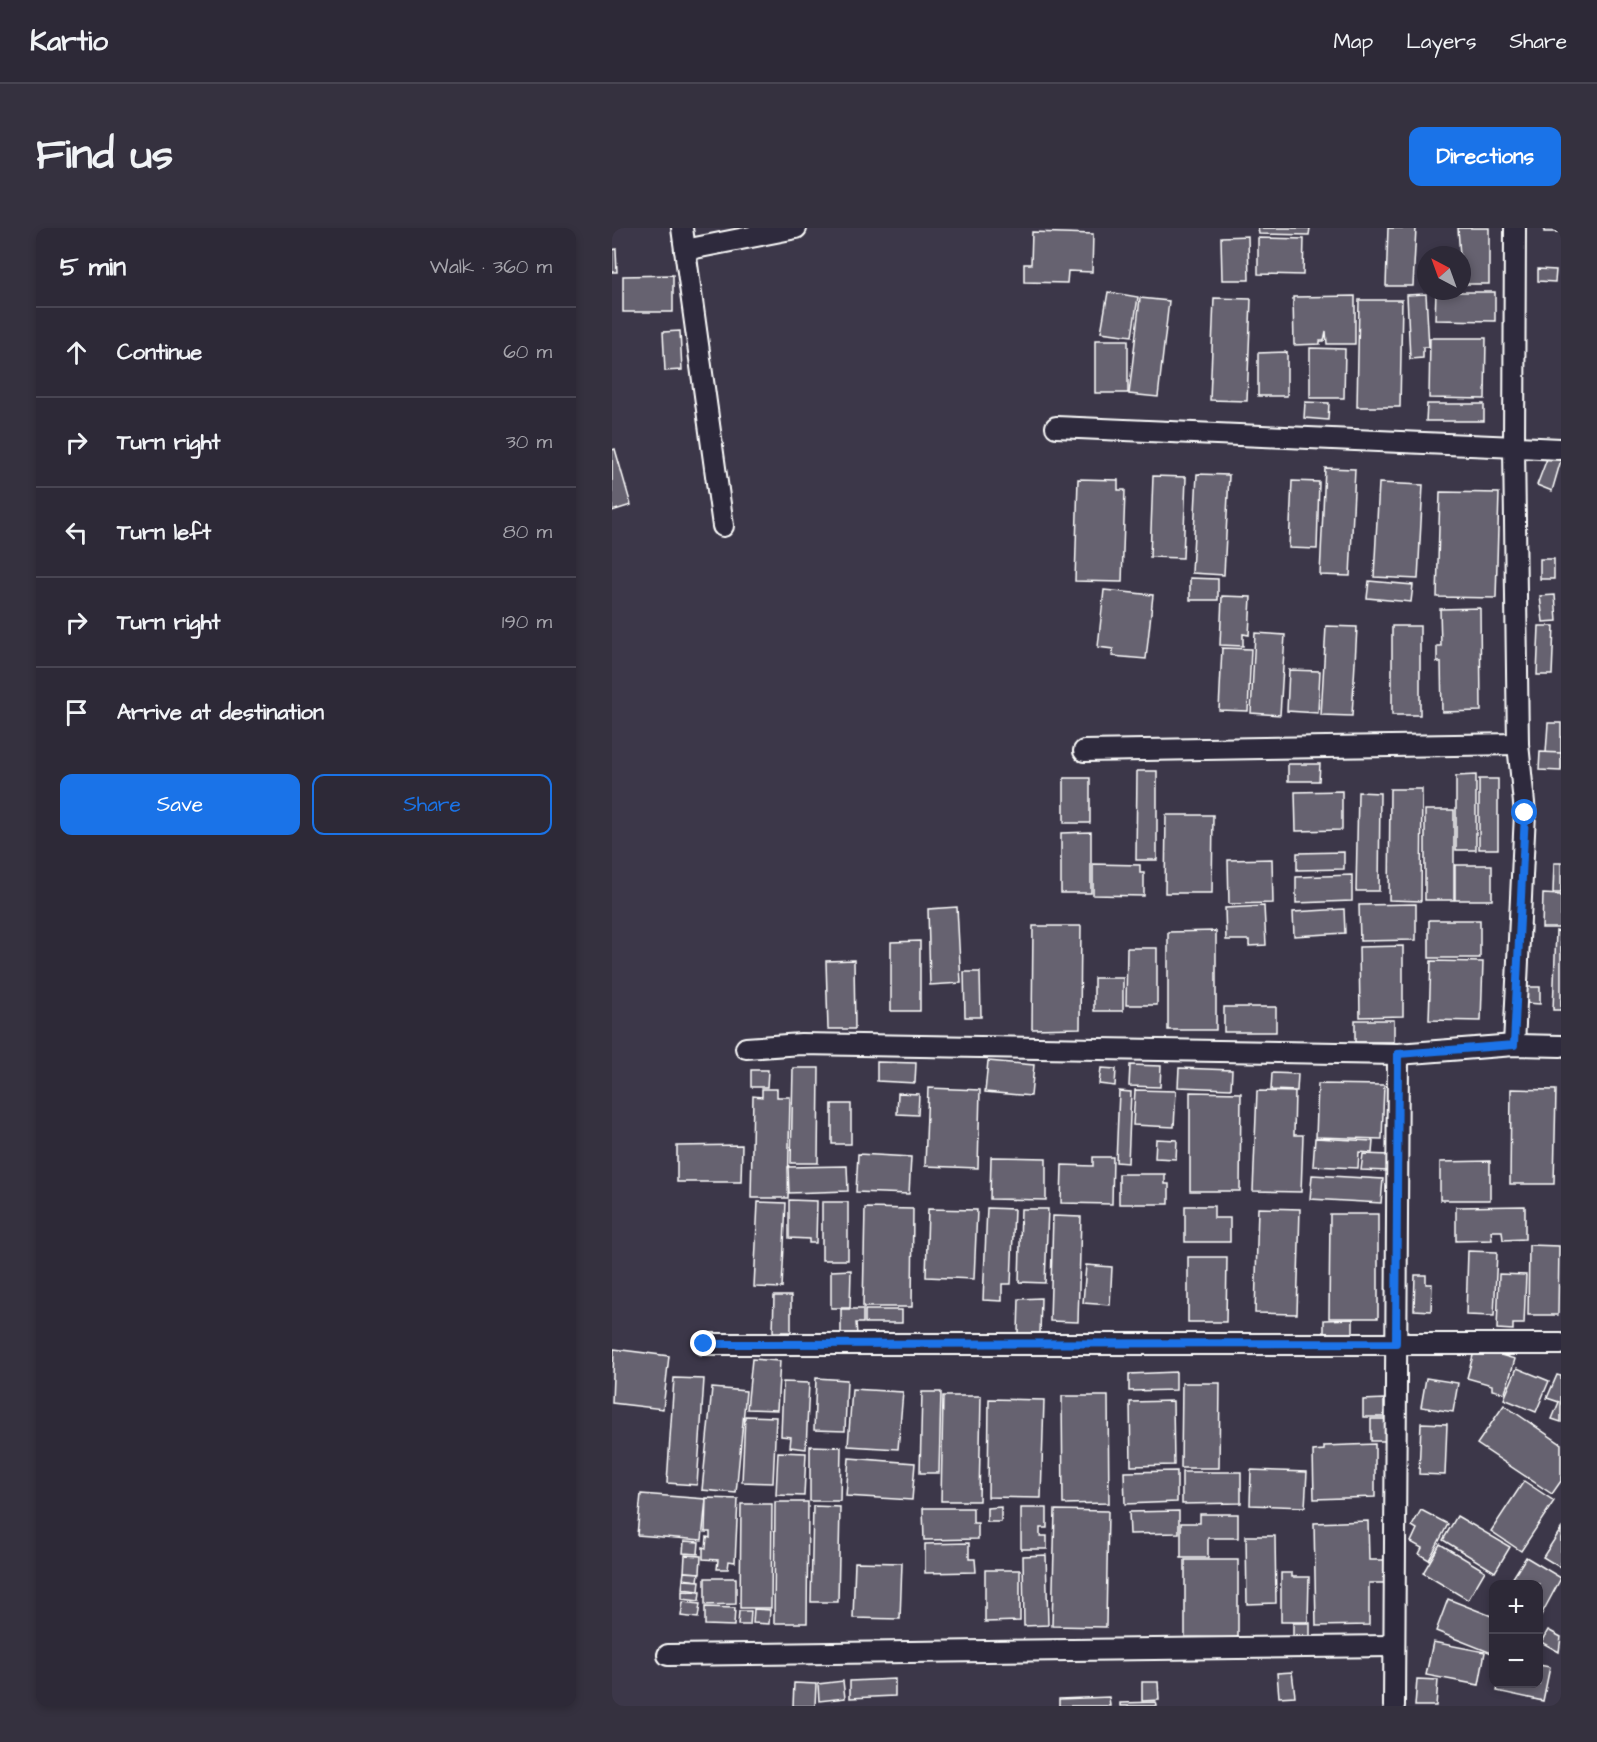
<!DOCTYPE html>
<html lang="en">
<head>
<meta charset="utf-8">
<style>
	:root { --surface:#2d2937; --page:#35313f; --text:#f1f3f6; --muted:#a7a6ad; --line:#484552; --accent:#1a73e8 }
	body { margin:0; font-family:"Architects Daughter",sans-serif; background:var(--page); color:var(--text) }
	.controls { position:absolute; right:18px; bottom:18px; display:grid; overflow:hidden; border-radius:12px; box-shadow:0 3px 9px #0003 }
	.controls button { width:54px; height:54px; display:grid; place-items:center; padding:0; border:0; border-bottom:2px solid var(--line); background:var(--surface); color:var(--text); font:30px sans-serif }
	.compass { position:absolute; left:805px; top:18px; width:54px; height:54px; border-radius:50%; background:var(--surface); box-shadow:0 3px 9px #0003; rotate:319deg }
	.stop { position:absolute; width:18px; height:18px; margin:-14px; border:4px solid #1a73e8; border-radius:50%; background:#fff }
	.stop.end { background:#1a73e8; border-color:#fff; box-shadow:0 2px 6px #0008 }
	.list { margin:0; padding:0; list-style:none }
	h2 { display:flex; justify-content:space-between; align-items:center; height:78px; margin:0; padding:0 24px; font-size:26px }
	h2 small { font-size:20px; font-weight:400; color:var(--muted) }
	.list li { display:grid; grid-template-columns:39px 1fr auto; gap:18px; align-items:center; box-sizing:border-box; height:90px; padding:0 24px; border-top:2px solid var(--line) }
	.list b { display:block; font-size:22px; white-space:nowrap }
	.list em { font-size:20px; font-style:normal; color:var(--muted) }
	.actions { display:flex; gap:12px; padding:18px 24px }
	.actions a { flex:1; padding:14px 0; border:2px solid var(--accent); border-radius:12px; text-align:center; font-size:21px; color:var(--accent) }
	.actions .main { background:var(--accent); color:#fff }
	.icon { flex:none; width:33px; height:33px; fill:none; stroke:currentColor; stroke-width:2; stroke-linecap:round; stroke-linejoin:round }
	.map { position:relative; flex:none; width:949px; height:1478px; overflow:hidden; border-radius:12px }
	header { display:flex; align-items:center; gap:36px; box-sizing:border-box; height:84px; padding:0 30px; background:var(--surface); border-bottom:2px solid var(--line) }
	header strong { font-size:28px }
	nav { display:flex; gap:33px; margin-inline-start:auto; font-size:21px }
	.intro { display:flex; align-items:center; justify-content:space-between; box-sizing:border-box; height:144px; padding:0 36px }
	h1 { margin:0; font-size:42px }
	.button { padding:15px 27px; border-radius:12px; background:var(--accent); color:#fff; font-size:21px; font-weight:700 }
	main { display:flex; gap:36px; padding:0 36px }
	aside { flex:1; background:var(--surface); border-radius:12px; box-shadow:0 3px 9px #0003 }
	.map>svg:first-child { display:block }
	.building { fill:#666270; stroke:#fff; stroke-width:1.5 }
	.lines { fill:none; stroke-linecap:round; stroke-linejoin:round }
	.minor-casing { stroke:#fff; stroke-width:24 }
	.minor { stroke:#2f2a3d; stroke-width:20 }
	.route { stroke:#1a73e8; stroke-width:8 }
</style>
</head>
<body>
<header>
<strong>Kartio</strong>
<nav><a>Map</a><a>Layers</a><a>Share</a></nav>
</header>
<div class="intro"><h1>Find us</h1><a class="button">Directions</a></div>
<main>
<aside>
<h2>5 min<small>Walk · 360 m</small></h2>
<ul class="list">
<li><svg class="icon" aria-label="ahead" viewBox="0 0 24 24"><path d="M12 20V5M6 11l6-6 6 6"/></svg><div><b>Continue</b></div><em>60 m</em></li>
<li><svg class="icon" aria-label="right" viewBox="0 0 24 24"><path d="M7 20v-9h11M14 6l5 5-5 5"/></svg><div><b>Turn right</b></div><em>30 m</em></li>
<li><svg class="icon" aria-label="left" viewBox="0 0 24 24"><path d="M17 20v-9H6M10 6l-5 5 5 5"/></svg><div><b>Turn left</b></div><em>80 m</em></li>
<li><svg class="icon" aria-label="right" viewBox="0 0 24 24"><path d="M7 20v-9h11M14 6l5 5-5 5"/></svg><div><b>Turn right</b></div><em>190 m</em></li>
<li><svg class="icon" aria-label="arrive" viewBox="0 0 24 24"><path d="M6 21V4h12l-3 4 3 4H6"/></svg><div><b>Arrive at destination</b></div></li>
</ul>
<div class="actions"><a class="main">Save</a><a>Share</a></div>
</aside>
<div class="map">
<svg width="949" height="1478" viewBox="0 0 949 1478">
	<rect width="100%" height="100%" fill="#3c3749"/>
	<filter id="ink" filterUnits="userSpaceOnUse"><feTurbulence type="fractalNoise" baseFrequency=".0167" numOctaves="2"/><feDisplacementMap in="SourceGraphic" scale="12" xChannelSelector="R" yChannelSelector="G"/><feConvolveMatrix kernelMatrix="1 2 1 2 8 2 1 2 1" color-interpolation-filters="sRGB"/></filter>
	<g filter="url(#ink)">
		<!-- building -->
		<g class="building">
			<polygon points="646,0 698,0 697,7 647,6"/>
			<polygon points="776,0 804,0 801,58 774,58"/>
			<polygon points="846,0 877,0 877,56 850,56"/>
			<rect x="932" y="0" width="17" height="4"/>
			<polygon points="420,4 481,6 480,44 456,43 455,55 412,54 412,36 419,36"/>
			<polygon points="636,8 637,52 610,52 609,9"/>
			<polygon points="646,10 692,11 691,47 646,46"/>
			<polygon points="4,21 5,44 0,44 0,22"/>
			<polygon points="926,41 944,42 943,54 926,53"/>
			<polygon points="61,47 61,84 11,84 11,48"/>
			<polygon points="496,64 526,69 520,108 489,104"/>
			<polygon points="824,64 883,64 883,93 823,92"/>
			<polygon points="814,66 817,119 811,119 811,130 798,131 795,67"/>
			<polygon points="743,68 743,116 715,116 714,103 712,113 708,113 708,116 682,117 681,69"/>
			<polygon points="528,70 557,73 546,169 517,166"/>
			<polygon points="602,70 639,71 635,173 598,172"/>
			<polygon points="747,72 790,72 788,179 745,179"/>
			<polygon points="68,103 70,142 53,143 51,104"/>
			<polygon points="818,110 874,110 873,171 817,170"/>
			<rect x="483" y="112" width="33" height="53"/>
			<polygon points="698,120 733,121 732,170 698,170"/>
			<polygon points="675,124 675,168 646,168 646,125"/>
			<polygon points="693,174 717,175 716,192 692,190"/>
			<polygon points="815,176 872,176 872,193 814,193"/>
			<polygon points="3,221 19,277 0,283 0,222"/>
			<polygon points="936,228 949,232 940,263 925,257"/>
			<polygon points="713,240 743,241 738,348 708,347"/>
			<polygon points="585,246 617,247 612,347 580,345"/>
			<polygon points="541,248 574,249 571,330 538,329"/>
			<polygon points="466,251 506,252 506,262 513,262 510,354 463,353"/>
			<polygon points="680,253 707,254 705,321 677,320"/>
			<polygon points="767,255 811,257 806,351 762,349"/>
			<polygon points="828,264 887,265 884,370 825,369"/>
			<rect x="928" y="331" width="14" height="20"/>
			<polygon points="578,350 606,351 606,372 578,372"/>
			<polygon points="757,353 801,357 799,374 755,370"/>
			<polygon points="492,362 541,367 534,431 500,428 501,421 486,419"/>
			<polygon points="943,367 945,393 931,394 928,368"/>
			<polygon points="610,368 639,369 637,407 631,406 631,418 608,417"/>
			<polygon points="868,380 869,483 830,484 829,434 825,434 825,418 829,418 828,381"/>
			<polygon points="714,398 745,399 740,488 709,487"/>
			<rect x="780" y="398" width="28" height="89"/>
			<polygon points="927,398 942,398 940,447 925,447"/>
			<polygon points="643,405 673,407 668,487 639,485"/>
			<polygon points="610,420 639,421 636,483 607,482"/>
			<polygon points="677,442 708,443 706,485 675,483"/>
			<polygon points="936,495 949,495 949,541 933,540"/>
			<polygon points="928,524 949,525 949,543 927,542"/>
			<polygon points="676,536 708,536 707,553 676,553"/>
			<polygon points="525,543 545,543 545,632 524,632"/>
			<polygon points="864,547 864,622 844,622 844,548"/>
			<rect x="452" y="550" width="26" height="45"/>
			<rect x="867" y="551" width="19" height="70"/>
			<polygon points="778,561 810,561 809,673 777,672"/>
			<polygon points="730,563 730,602 684,603 683,564"/>
			<polygon points="746,564 768,565 767,663 744,663"/>
			<rect x="813" y="582" width="29" height="90"/>
			<polygon points="554,587 601,587 600,665 553,665"/>
			<polygon points="479,604 479,665 449,665 449,605"/>
			<polygon points="732,624 732,641 685,642 685,625"/>
			<polygon points="660,631 661,675 617,676 616,632"/>
			<polygon points="942,635 949,635 949,665 941,665"/>
			<polygon points="481,636 528,637 528,645 532,645 532,668 481,667"/>
			<rect x="843" y="637" width="37" height="35"/>
			<polygon points="740,647 740,673 684,675 684,649"/>
			<polygon points="931,666 949,667 949,700 930,700"/>
			<polygon points="804,676 804,712 748,713 747,677"/>
			<polygon points="652,678 654,717 637,718 637,712 614,712 613,680"/>
			<polygon points="345,679 349,755 318,757 316,681"/>
			<polygon points="732,681 733,705 682,708 681,684"/>
			<rect x="817" y="692" width="51" height="38"/>
			<polygon points="421,698 469,698 468,800 420,801"/>
			<polygon points="604,703 604,802 556,802 556,704"/>
			<polygon points="944,703 949,704 949,782 941,782"/>
			<polygon points="308,713 308,783 279,783 279,714"/>
			<polygon points="791,718 791,788 748,789 747,719"/>
			<polygon points="515,720 545,720 545,777 514,777"/>
			<polygon points="242,732 243,801 216,801 214,733"/>
			<polygon points="819,733 871,734 869,793 817,792"/>
			<polygon points="352,744 368,744 369,789 353,789"/>
			<rect x="482" y="750" width="29" height="33"/>
			<polygon points="915,759 928,759 928,776 914,775"/>
			<rect x="612" y="779" width="52" height="25"/>
			<rect x="743" y="792" width="39" height="22"/>
			<polygon points="376,833 422,837 419,868 373,864"/>
			<polygon points="265,834 304,835 303,855 265,853"/>
			<polygon points="518,837 549,838 548,859 517,858"/>
			<polygon points="181,840 207,840 206,935 179,935"/>
			<polygon points="489,840 504,841 503,858 487,856"/>
			<polygon points="567,840 620,842 619,861 566,859"/>
			<polygon points="139,842 156,842 155,859 139,859"/>
			<polygon points="660,845 686,846 685,863 659,862"/>
			<polygon points="706,856 772,857 770,911 704,909"/>
			<polygon points="316,860 368,862 366,940 313,938"/>
			<polygon points="150,861 165,861 165,869 178,869 176,970 139,970 141,868 150,869"/>
			<polygon points="899,861 944,862 942,956 898,956"/>
			<polygon points="523,862 564,863 562,899 521,897"/>
			<polygon points="507,863 519,864 516,935 504,934"/>
			<polygon points="645,863 683,864 682,907 691,907 689,964 641,963"/>
			<polygon points="578,864 629,865 628,963 578,963"/>
			<polygon points="286,865 307,866 306,887 285,886"/>
			<rect x="220" y="876" width="19" height="40"/>
			<polygon points="703,910 761,913 760,925 747,924 746,940 701,938"/>
			<polygon points="544,911 565,912 564,931 543,930"/>
			<polygon points="130,917 129,954 65,954 65,918"/>
			<polygon points="246,926 299,929 297,966 244,964"/>
			<polygon points="751,926 777,927 776,943 749,942"/>
			<polygon points="379,929 434,930 434,972 378,971"/>
			<polygon points="481,929 501,929 500,976 449,975 450,937 481,938"/>
			<polygon points="878,933 878,972 828,972 828,934"/>
			<polygon points="235,938 236,963 177,965 176,939"/>
			<polygon points="507,946 553,946 553,956 557,956 557,976 507,976"/>
			<polygon points="700,947 771,951 769,975 698,971"/>
			<polygon points="177,972 205,973 204,1015 197,1015 197,1011 177,1010"/>
			<polygon points="146,974 174,975 170,1060 142,1059"/>
			<rect x="210" y="974" width="26" height="58"/>
			<polygon points="573,978 602,978 602,990 618,990 618,1014 573,1014"/>
			<polygon points="913,978 913,1011 891,1012 890,1003 879,1003 880,1012 844,1013 844,979"/>
			<polygon points="253,980 301,981 300,1079 251,1079"/>
			<polygon points="375,980 402,981 399,1056 390,1056 390,1073 371,1072"/>
			<polygon points="646,980 688,981 685,1086 643,1085"/>
			<polygon points="316,981 365,982 362,1051 314,1049"/>
			<polygon points="409,981 436,981 433,1055 407,1054"/>
			<polygon points="718,986 766,986 766,1090 717,1090"/>
			<polygon points="441,988 469,989 466,1094 438,1093"/>
			<polygon points="917,1017 947,1018 946,1087 916,1087"/>
			<polygon points="856,1023 885,1024 882,1088 854,1087"/>
			<polygon points="576,1029 615,1029 614,1094 576,1094"/>
			<polygon points="474,1037 500,1039 498,1077 471,1075"/>
			<polygon points="239,1042 238,1080 219,1080 219,1043"/>
			<polygon points="887,1046 914,1047 912,1096 901,1096 901,1102 885,1101"/>
			<polygon points="803,1047 814,1047 814,1056 820,1056 819,1083 802,1082"/>
			<polygon points="162,1068 179,1068 179,1104 161,1104"/>
			<polygon points="429,1070 428,1106 406,1105 407,1071"/>
			<polygon points="229,1081 251,1081 251,1095 244,1095 245,1106 229,1106"/>
			<rect x="253" y="1082" width="37" height="13"/>
			<polygon points="741,1091 741,1107 712,1107 712,1092"/>
			<polygon points="863,1120 903,1131 893,1165 880,1162 880,1157 855,1150"/>
			<polygon points="2,1121 57,1128 51,1181 0,1175"/>
			<polygon points="140,1131 168,1133 165,1182 135,1181"/>
			<polygon points="905,1140 937,1153 924,1184 892,1171"/>
			<polygon points="564,1144 564,1162 517,1163 517,1146"/>
			<polygon points="945,1147 949,1148 949,1194 940,1191 947,1174 935,1170"/>
			<polygon points="62,1150 92,1151 85,1257 55,1255"/>
			<polygon points="204,1150 235,1152 233,1203 202,1202"/>
			<polygon points="814,1150 846,1155 841,1184 809,1179"/>
			<polygon points="171,1154 197,1155 194,1221 178,1219 179,1209 169,1208"/>
			<polygon points="570,1155 608,1155 607,1240 569,1240"/>
			<polygon points="100,1160 134,1163 124,1265 90,1262"/>
			<polygon points="240,1161 291,1164 286,1221 236,1218"/>
			<polygon points="310,1164 329,1164 327,1245 308,1245"/>
			<polygon points="331,1168 369,1168 367,1273 329,1273"/>
			<polygon points="450,1168 496,1168 497,1275 451,1276"/>
			<polygon points="377,1171 432,1172 429,1270 376,1269"/>
			<polygon points="772,1171 772,1189 751,1189 751,1172"/>
			<polygon points="561,1173 562,1237 519,1238 518,1174"/>
			<polygon points="892,1177 949,1216 949,1253 940,1266 865,1216"/>
			<polygon points="133,1188 164,1189 161,1255 130,1254"/>
			<rect x="759" y="1191" width="15" height="22"/>
			<polygon points="809,1195 835,1196 833,1247 807,1246"/>
			<polygon points="763,1216 763,1269 702,1271 701,1223 712,1222 712,1218"/>
			<polygon points="198,1218 229,1219 228,1273 198,1273"/>
			<polygon points="166,1224 194,1225 192,1268 164,1267"/>
			<polygon points="237,1230 303,1235 300,1272 234,1268"/>
			<polygon points="639,1242 695,1244 693,1279 638,1277"/>
			<polygon points="565,1243 565,1274 513,1276 512,1244"/>
			<polygon points="570,1244 629,1244 629,1275 570,1276"/>
			<polygon points="912,1253 942,1273 909,1323 879,1303"/>
			<polygon points="29,1266 94,1271 90,1312 25,1307"/>
			<polygon points="94,1270 126,1271 123,1334 117,1333 116,1341 105,1341 106,1332 91,1331 91,1319 94,1320 95,1309 98,1310 98,1304 93,1304"/>
			<polygon points="163,1274 196,1274 195,1395 162,1395"/>
			<polygon points="129,1276 160,1276 159,1380 128,1380"/>
			<polygon points="201,1278 228,1279 226,1374 199,1374"/>
			<polygon points="389,1279 389,1294 375,1294 375,1280"/>
			<polygon points="311,1280 361,1280 361,1295 366,1295 366,1311 312,1312"/>
			<polygon points="409,1280 435,1280 435,1300 428,1300 428,1308 435,1308 435,1321 409,1321"/>
			<polygon points="443,1282 496,1283 494,1399 440,1398"/>
			<polygon points="809,1282 836,1296 817,1332 807,1326 810,1320 799,1314 805,1301 800,1298"/>
			<polygon points="567,1283 567,1305 518,1306 517,1284"/>
			<polygon points="588,1286 626,1286 626,1310 596,1310 596,1330 569,1330 569,1295 588,1295"/>
			<polygon points="845,1288 898,1319 883,1344 831,1312"/>
			<polygon points="756,1293 757,1332 776,1332 777,1355 757,1355 757,1397 704,1398 702,1295"/>
			<polygon points="949,1301 949,1340 931,1329"/>
			<polygon points="634,1308 663,1308 664,1375 635,1376"/>
			<polygon points="72,1313 87,1314 86,1326 71,1325"/>
			<polygon points="357,1315 357,1331 363,1331 364,1344 313,1345 313,1316"/>
			<polygon points="828,1316 873,1343 856,1372 811,1345"/>
			<polygon points="73,1327 89,1328 88,1345 72,1344"/>
			<polygon points="434,1327 436,1397 412,1398 411,1328"/>
			<polygon points="914,1329 949,1350 927,1391 927,1356 897,1356"/>
			<polygon points="573,1332 626,1332 626,1410 573,1409"/>
			<polygon points="243,1334 290,1335 288,1391 241,1390"/>
			<polygon points="373,1342 408,1342 408,1393 373,1394"/>
			<polygon points="72,1344 87,1345 86,1353 71,1351"/>
			<polygon points="669,1345 680,1345 680,1349 697,1349 696,1394 669,1394"/>
			<polygon points="93,1350 124,1350 124,1376 93,1377"/>
			<polygon points="71,1352 88,1353 87,1363 70,1361"/>
			<polygon points="70,1363 88,1364 87,1373 70,1371"/>
			<polygon points="836,1371 882,1389 882,1426 824,1403"/>
			<polygon points="71,1374 88,1376 86,1390 69,1388"/>
			<polygon points="93,1379 123,1380 122,1398 93,1397"/>
			<polygon points="142,1381 158,1382 157,1396 141,1395"/>
			<polygon points="127,1383 139,1383 138,1397 126,1397"/>
			<rect x="681" y="1395" width="17" height="18"/>
			<polygon points="936,1402 949,1409 947,1424 929,1414"/>
			<polygon points="821,1414 873,1424 867,1457 814,1447"/>
			<polygon points="927,1437 938,1439 931,1473 885,1463 887,1456 927,1456"/>
			<polygon points="680,1444 683,1468 667,1469 665,1445"/>
			<polygon points="283,1451 283,1468 238,1470 238,1453"/>
			<polygon points="805,1451 826,1452 824,1478 803,1478"/>
			<polygon points="231,1453 233,1470 207,1473 206,1456"/>
			<polygon points="530,1454 546,1454 547,1472 530,1473"/>
			<polygon points="182,1455 204,1456 203,1478 181,1478"/>
			<polygon points="497,1469 498,1478 447,1478 447,1471"/>
			<polygon points="544,1474 545,1478 508,1478 508,1475"/>
		</g>
		<g class="lines">
			<defs>
				<g id="minor">
					<polyline points="70,0 111,298"/>
					<polyline points="73,22 184,0"/>
					<polyline points="444,199 949,221"/>
					<polyline points="472,523 906,516"/>
					<polyline points="902,817 913,585 906,516 902,219 903,0"/>
					<polyline points="134,820 189,816 786,826"/>
					<polyline points="92,1116 949,1116"/>
					<polyline points="56,1427 780,1418"/>
					<polyline points="782,1478 786,826 902,817 949,818"/>
				</g>
			</defs>
			<!-- minor casing -->
			<use href="#minor" class="minor-casing"/>
			<!-- minor -->
			<use href="#minor" class="minor"/>
		</g>
	</g>
	<g class="lines" filter="url(#ink)">
		<!-- route -->
		<polyline class="route" points="92,1116 784,1115 786,826 902,817 913,585"/>
	</g>
</svg>
<div class="controls">
<button>+</button>
<button>−</button>
</div>
<svg class="compass" viewBox="-18 -18 36 36"><path d="M0-13l5 13h-10z" fill="#e53935"/><path d="M0 13l5-13h-10z" fill="#a7a6ad"/></svg>
<div class="stop" style="left:913px;top:585px"></div>
<div class="stop end" style="left:92px;top:1116px"></div>
</div>
</main>
</body>
</html>
